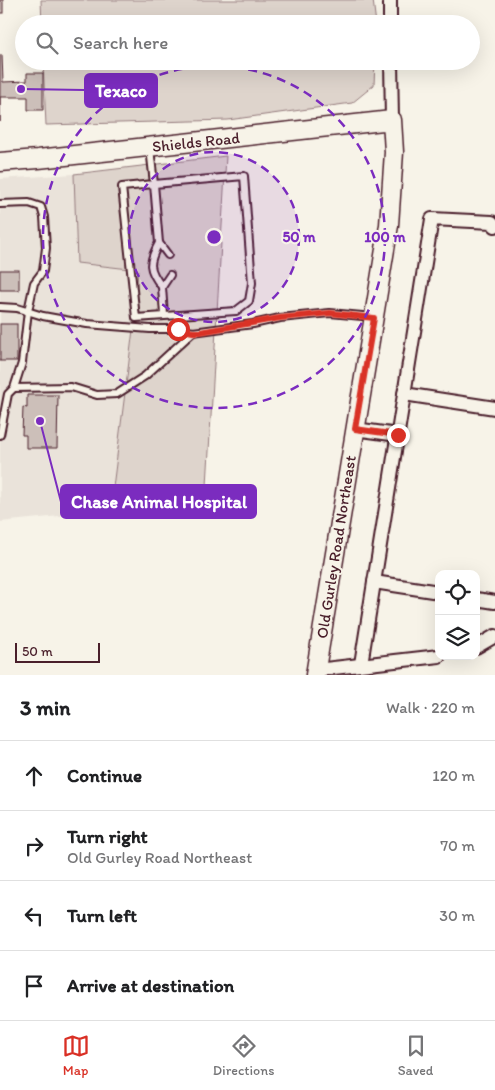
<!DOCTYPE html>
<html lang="en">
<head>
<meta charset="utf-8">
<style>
	:root { --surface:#fff; --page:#f6f6f6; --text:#202124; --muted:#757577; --line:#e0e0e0; --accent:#d93025 }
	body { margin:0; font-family:Itim,sans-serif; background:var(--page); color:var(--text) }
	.controls { position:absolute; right:15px; bottom:15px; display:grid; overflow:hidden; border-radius:10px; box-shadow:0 5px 20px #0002 }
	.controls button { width:45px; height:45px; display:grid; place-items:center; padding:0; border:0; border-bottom:1px solid var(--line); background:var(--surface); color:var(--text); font:25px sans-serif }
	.scale { position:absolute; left:15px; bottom:12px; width:85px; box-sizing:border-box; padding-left:5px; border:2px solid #4a1f2b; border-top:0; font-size:14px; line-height:18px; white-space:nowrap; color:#4a1f2b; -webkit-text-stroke:4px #f7f3e8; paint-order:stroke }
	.stop { position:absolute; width:15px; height:15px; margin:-11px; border:4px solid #d93025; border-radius:50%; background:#fff }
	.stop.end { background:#d93025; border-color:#fff; box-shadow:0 1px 5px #0008 }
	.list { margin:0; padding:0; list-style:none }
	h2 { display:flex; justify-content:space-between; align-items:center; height:65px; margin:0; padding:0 20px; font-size:21px }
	h2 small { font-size:16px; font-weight:400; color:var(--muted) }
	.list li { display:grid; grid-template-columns:32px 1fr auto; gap:15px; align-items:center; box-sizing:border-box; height:70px; padding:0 20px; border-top:1px solid var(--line) }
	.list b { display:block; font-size:19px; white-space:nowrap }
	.list p { margin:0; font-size:16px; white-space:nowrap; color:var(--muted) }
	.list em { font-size:16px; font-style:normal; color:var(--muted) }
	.icon { flex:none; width:28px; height:28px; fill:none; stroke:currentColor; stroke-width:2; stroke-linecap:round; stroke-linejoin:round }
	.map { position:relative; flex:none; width:495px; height:675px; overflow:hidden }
	.search { position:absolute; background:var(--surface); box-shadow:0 5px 20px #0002; left:15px; right:15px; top:15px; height:55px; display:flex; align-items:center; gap:12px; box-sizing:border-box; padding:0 18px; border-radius:28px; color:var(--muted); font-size:19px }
	.sheet { height:345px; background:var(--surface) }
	nav { display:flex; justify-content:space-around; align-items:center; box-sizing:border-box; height:70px; border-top:1px solid var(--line); background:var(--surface); font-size:14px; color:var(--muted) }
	nav a { display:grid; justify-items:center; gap:2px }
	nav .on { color:var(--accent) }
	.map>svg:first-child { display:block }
	.built { fill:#eae3da }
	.green { fill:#ded4cc; stroke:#947a7c }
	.building { fill:#ccbfb9; stroke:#4a1f2b }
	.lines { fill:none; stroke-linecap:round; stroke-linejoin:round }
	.lane-casing { stroke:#4a1f2b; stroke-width:10 }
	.street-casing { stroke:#4a1f2b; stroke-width:16 }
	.secondary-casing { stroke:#4a1f2b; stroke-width:21 }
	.lane { stroke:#f7f3e8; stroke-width:6 }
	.street { stroke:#f7f3e8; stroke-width:12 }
	.secondary { stroke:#f7f3e8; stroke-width:18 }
	.route { stroke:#d93025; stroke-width:6 }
	.ring { fill:none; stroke:#7b2cbf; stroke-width:2.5; stroke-dasharray:9 6 }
	.labels { text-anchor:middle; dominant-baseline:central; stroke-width:4; stroke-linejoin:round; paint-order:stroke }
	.street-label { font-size:16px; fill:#4a1f2b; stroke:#f7f3e8 }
	.centre { fill:#7b2cbf; stroke:#f7f3e8; stroke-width:2.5 }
	.ring-label { font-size:15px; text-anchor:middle; font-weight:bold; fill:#7b2cbf; stroke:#f7f3e8; stroke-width:4; stroke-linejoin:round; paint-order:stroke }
	.leader { fill:none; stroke:#7b2cbf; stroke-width:2 }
	.callout-dot { fill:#7b2cbf; stroke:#f7f3e8; stroke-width:2 }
	.callout { fill:#7b2cbf; stroke:#7b2cbf; stroke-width:2 }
	.callout-label { font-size:18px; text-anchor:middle; font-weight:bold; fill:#fff }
</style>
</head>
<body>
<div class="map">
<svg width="495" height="675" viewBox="0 0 495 675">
	<rect width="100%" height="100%" fill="#f7f3e8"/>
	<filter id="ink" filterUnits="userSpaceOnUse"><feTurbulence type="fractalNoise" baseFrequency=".02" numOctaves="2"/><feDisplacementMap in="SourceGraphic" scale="10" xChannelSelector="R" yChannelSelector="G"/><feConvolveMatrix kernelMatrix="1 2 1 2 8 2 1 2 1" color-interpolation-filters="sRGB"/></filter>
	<g filter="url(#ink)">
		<!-- built -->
		<polygon class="built" points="74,174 77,263 138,270 135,314 110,511 0,522 0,179"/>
		<!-- green -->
		<g class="green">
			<polygon points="41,0 373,0 376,24 42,24"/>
			<polygon points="43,61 375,61 374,85 352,103 228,120 46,125"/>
			<polygon points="226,156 206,503 110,511 135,314 138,270 77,263 74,174"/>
		</g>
		<!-- building -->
		<g class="building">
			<rect x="0" y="0" width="3" height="13"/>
			<polygon points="0,55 2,55 3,82 27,81 27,73 43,73 43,110 28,110 28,97 0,97 0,122"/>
			<rect x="0" y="270" width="19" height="20"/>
			<rect x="0" y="324" width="17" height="37"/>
			<polygon points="27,395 58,395 57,448 26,448 26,435 22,435 23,407 27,408"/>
		</g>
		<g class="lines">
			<defs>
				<g id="lane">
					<polyline points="150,148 154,184 244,176 252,283 249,301 236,311 136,318 122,187 154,184 159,243 168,255"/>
					<polyline points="0,204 29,203 41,207 44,217 46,248 43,271 34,283 28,311 22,363 14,388"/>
					<path d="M159 243C148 263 148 269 162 287"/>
					<polyline points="0,307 17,308 43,316 87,324 150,329 178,329 193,332 253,324 280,318 330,313 373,317"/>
					<polyline points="164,315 162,287 170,275"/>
					<polyline points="0,435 8,394 14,388 71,387 97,395 117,394 145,376 193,332"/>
				</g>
				<g id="street">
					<polyline points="390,0 390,24"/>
					<polyline points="391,61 392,120"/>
					<polyline points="404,394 495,408"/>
					<polyline points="355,429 398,435"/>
					<polyline points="374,582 439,592"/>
					<polyline points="476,599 495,602"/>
					<polyline points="476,647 495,636"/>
					<polyline points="361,664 432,219 492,222 495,226"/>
					<polyline points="316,670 439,656"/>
				</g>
				<polyline id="secondary" points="0,162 38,159 392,120 394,152 389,225 315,675"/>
			</defs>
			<!-- lane casing -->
			<use href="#lane" class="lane-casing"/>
			<!-- street casing -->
			<use href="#street" class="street-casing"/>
			<!-- secondary casing -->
			<use href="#secondary" class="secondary-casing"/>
			<!-- lane -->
			<use href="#lane" class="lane"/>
			<!-- street -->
			<use href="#street" class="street"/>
			<!-- secondary -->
			<use href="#secondary" class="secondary"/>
		</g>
	</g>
	<g class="lines" filter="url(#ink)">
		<!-- route -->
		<polyline class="route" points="178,329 193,332 200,332 280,318 330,313 374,318 355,429 398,435"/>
	</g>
	<!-- distance rings -->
	<circle cx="214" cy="237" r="85" fill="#7b2cbf" fill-opacity=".12"/>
	<g class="ring">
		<circle cx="214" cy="237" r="85"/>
		<circle cx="214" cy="237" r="171"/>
	</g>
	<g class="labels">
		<!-- street labels -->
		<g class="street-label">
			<text transform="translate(196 142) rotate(-6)">Shields Road</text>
			<text transform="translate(336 547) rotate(-81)">Old Gurley Road Northeast</text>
		</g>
	</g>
	<circle cx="214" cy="237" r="8" class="centre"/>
	<g class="ring-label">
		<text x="299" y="242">50 m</text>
		<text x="385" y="242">100 m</text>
	</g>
	<!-- callouts -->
	<path class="leader" d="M21 89L85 90M40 421L61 502"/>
	<g class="callout-dot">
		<circle cx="21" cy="89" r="5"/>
		<circle cx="40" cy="421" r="5"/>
	</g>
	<g class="callout">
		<rect x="85" y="74" width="72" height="33" rx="5"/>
		<rect x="61" y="485" width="195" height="33" rx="5"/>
	</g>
	<g class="callout-label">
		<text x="121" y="97">Texaco</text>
		<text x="159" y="508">Chase Animal Hospital</text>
	</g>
</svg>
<div class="controls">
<button><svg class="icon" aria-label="locate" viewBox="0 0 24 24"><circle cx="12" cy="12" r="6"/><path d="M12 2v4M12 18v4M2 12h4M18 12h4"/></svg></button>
<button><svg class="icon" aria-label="layers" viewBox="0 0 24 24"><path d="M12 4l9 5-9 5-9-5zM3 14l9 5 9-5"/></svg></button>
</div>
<div class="scale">50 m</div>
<div class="stop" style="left:178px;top:329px"></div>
<div class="stop end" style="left:398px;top:435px"></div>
<div class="search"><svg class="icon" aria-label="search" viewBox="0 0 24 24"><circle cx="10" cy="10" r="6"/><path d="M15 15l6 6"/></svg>Search here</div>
</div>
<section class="sheet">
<h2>3 min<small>Walk · 220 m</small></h2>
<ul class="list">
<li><svg class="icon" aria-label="ahead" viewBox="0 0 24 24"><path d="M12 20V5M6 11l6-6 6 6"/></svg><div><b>Continue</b></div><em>120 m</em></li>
<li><svg class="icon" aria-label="right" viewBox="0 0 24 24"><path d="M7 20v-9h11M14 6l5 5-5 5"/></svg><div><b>Turn right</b><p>Old Gurley Road Northeast</p></div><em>70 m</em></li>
<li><svg class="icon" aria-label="left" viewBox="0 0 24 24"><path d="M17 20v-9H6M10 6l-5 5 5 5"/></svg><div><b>Turn left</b></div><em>30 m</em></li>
<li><svg class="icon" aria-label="arrive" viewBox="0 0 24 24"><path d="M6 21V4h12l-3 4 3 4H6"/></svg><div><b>Arrive at destination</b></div></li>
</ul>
</section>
<nav>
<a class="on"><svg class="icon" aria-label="map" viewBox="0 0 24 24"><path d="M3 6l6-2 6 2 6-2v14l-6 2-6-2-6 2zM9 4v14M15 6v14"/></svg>Map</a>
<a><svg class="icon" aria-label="directions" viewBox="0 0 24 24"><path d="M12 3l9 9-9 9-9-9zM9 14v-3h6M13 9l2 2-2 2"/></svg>Directions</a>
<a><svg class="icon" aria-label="saved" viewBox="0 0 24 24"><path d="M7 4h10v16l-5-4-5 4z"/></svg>Saved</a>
</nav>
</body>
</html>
